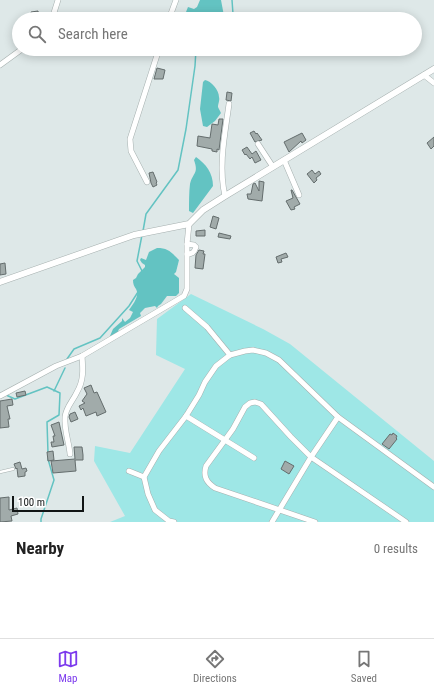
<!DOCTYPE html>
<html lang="en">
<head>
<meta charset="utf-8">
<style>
	:root { --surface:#fff; --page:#f2f2f2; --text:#222; --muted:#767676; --line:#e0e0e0; --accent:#7c3aed }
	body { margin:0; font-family:"Roboto Condensed",sans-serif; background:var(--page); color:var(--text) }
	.scale { position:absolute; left:12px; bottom:10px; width:72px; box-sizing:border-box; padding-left:4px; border:2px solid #111515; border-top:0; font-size:11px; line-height:14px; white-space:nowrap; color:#111515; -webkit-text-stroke:3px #fff; paint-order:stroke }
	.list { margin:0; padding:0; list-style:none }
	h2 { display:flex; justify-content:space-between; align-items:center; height:52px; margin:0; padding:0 16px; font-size:17px }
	h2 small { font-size:13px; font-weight:400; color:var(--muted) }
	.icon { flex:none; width:22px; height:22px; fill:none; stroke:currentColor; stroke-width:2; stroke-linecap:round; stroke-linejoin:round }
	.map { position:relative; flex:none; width:434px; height:522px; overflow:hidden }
	.search { position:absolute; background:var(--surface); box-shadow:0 2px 10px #0003; left:12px; right:12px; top:12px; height:44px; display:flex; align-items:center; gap:10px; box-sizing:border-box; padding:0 14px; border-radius:22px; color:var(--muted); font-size:15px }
	.sheet { height:116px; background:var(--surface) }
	nav { display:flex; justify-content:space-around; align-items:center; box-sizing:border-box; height:56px; border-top:1px solid var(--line); background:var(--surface); font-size:11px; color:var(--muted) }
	nav a { display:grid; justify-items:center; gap:2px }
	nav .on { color:var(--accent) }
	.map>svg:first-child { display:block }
	.green { fill:#9ee7e6 }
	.water { fill:#63c3c2 }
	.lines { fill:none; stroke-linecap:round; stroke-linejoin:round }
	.stream { stroke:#63c3c2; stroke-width:1.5 }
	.building { fill:#a1abaa; stroke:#646d6d }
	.service-casing { stroke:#a6b0af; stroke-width:3.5 }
	.minor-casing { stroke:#a6b0af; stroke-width:6 }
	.tertiary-casing { stroke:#a6b0af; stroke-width:7 }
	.service { stroke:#fff; stroke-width:2.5 }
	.minor { stroke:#fff; stroke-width:5 }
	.tertiary { stroke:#fff; stroke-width:6 }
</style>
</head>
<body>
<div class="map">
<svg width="434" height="522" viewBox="0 0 434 522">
	<rect width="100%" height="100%" fill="#dee8e8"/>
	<!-- green -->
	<polygon class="green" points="191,294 263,329 290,344 434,461 434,522 110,522 125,516 94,461 95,446 130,453 185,369 156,355 157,319"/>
	<!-- water -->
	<g class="water">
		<path d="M200 0H221L224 16C216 23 208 16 199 15L196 18H187L186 12 188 7 194 9 197 7Z"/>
		<path d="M205 80C211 81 219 90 219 97 220 100 218 104 218 107 218 107 221 113 221 113L215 121 207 127 203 126 200 109 203 82Z"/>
		<path d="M196 157C206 164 213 173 213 186L193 213 189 211C189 202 189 192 190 184 193 172 199 174 194 160Z"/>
		<path d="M157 248C168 248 171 252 179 260L176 272 174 274 179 278V293L176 296H167L161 304 158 306 157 308 155 306 145 308 140 313 141 316 119 329 117 334 111 338 110 336 113 329 122 321V318L125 322 130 318 133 312 129 310C133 304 140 296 136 289 134 286 133 284 133 280L136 278 138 274 145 267V265L142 263 140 260 141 258 146 260 149 252Z"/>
	</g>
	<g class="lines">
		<!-- stream -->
		<g class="stream">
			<polyline points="230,19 233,14 232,0"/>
			<polyline points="143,231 146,214 178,170 186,129 195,66 196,49"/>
			<polyline points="142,235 137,261 142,271"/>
			<polyline points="67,359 74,349 100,338 129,306 138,292"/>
			<polyline points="54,391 65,368"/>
			<polyline points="6,395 15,399 47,387 60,393 59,415 47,422 48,453"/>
			<polyline points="41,522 41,519 54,480 48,459"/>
		</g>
	</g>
	<!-- building -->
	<g class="building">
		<polygon points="38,11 39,18 32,19 31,12"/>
		<polygon points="157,68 165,70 163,79 154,79"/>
		<polygon points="227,92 232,93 231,101 226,100"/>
		<polygon points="219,119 223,119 219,150 217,149 217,152 212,151 212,149 197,146 198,136 210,138 212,124 218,125"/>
		<polygon points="254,131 256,134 257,133 262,140 255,142 250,133"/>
		<polygon points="302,133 306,140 302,143 301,141 289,152 284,142"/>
		<polygon points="434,137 434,146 431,149 427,143"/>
		<polygon points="247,147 252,154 256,151 261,160 255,163 252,157 250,159 246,154 245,155 242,150"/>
		<polygon points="312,170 315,174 319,171 321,174 316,178 317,180 314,183 307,174"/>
		<polygon points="153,172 157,182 156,183 157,185 153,187 151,183 149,173"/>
		<polygon points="259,181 264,182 262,201 248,199 247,194 251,194 253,184 255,183 259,191"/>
		<polygon points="291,190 292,190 300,204 294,207 295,209 291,210 286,201 293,198"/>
		<polygon points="213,216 219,218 216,229 210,227"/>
		<polygon points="205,230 205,236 196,236 196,231"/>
		<polygon points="219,233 231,236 230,239 218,237"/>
		<polygon points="199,250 204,251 203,254 205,254 203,269 195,268 196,255"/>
		<polygon points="286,253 288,257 281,259 282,262 278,263 276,257"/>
		<polygon points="5,263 6,274 0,275 0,264"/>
		<polygon points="91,385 94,393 97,392 106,412 97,416 96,412 86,416 83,408 81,410 79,406 85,403 82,401 87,394 84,388"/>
		<polygon points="25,391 26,395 17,397 16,393"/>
		<polygon points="12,399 13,405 7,406 10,419 8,419 9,427 0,428 0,401"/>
		<polygon points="75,412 78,419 71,422 69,417 70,414"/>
		<polygon points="59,422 64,445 52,447 51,442 54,442 53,436 55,436 51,425"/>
		<polygon points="393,433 397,436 396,438 397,439 389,449 382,444 390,434 392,435"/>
		<polygon points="74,447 82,447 83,455 83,460 75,460 76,471 53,473 51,461 75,459"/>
		<polygon points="53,451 54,460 48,461 47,452"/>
		<polygon points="285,461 294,466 289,474 281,469"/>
		<polygon points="20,462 22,469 26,468 27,471 25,472 25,476 18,477 17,468 16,469 14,464"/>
		<polygon points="9,497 9,510 17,508 18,514 11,516 12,521 0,522 0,498"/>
	</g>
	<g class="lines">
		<defs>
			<polyline id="service" points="0,472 13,469"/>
			<g id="minor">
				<polyline points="52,19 58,0"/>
				<polyline points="169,19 176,0"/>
				<polyline points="0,65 22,49"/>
				<polyline points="424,75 434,83"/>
				<polyline points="258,144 273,167"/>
				<polyline points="284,160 299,195"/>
				<polyline points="147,182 131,151 130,139 159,49"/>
				<path d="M225 196C218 166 225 134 229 104"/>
				<path d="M187 244 194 245 196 247C194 253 192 254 187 254"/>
				<polyline points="185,308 207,327 230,355"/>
				<polyline points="0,396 56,366 82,356 184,296 187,289 187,244 189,224"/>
				<polyline points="186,416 254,458"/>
				<path d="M70 454C69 442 64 430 65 417 66 407 73 401 77 392 84 380 83 369 82 356"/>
				<polyline points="129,471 144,477"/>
				<polyline points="174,522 169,521 155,510 148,494 144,477 159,451 186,416 199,395 205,382 216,366 230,355 245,351 253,350 266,353 279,360 338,417 434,487"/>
				<polyline points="272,522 311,457 338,417"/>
				<path d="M315 522 215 488C206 482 203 476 206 466L233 429 245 407 250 403 255 402 261 404 291 437 311 457 406 522"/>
			</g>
			<polyline id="tertiary" points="0,282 134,235 189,224 203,210 225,196 434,69"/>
		</defs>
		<!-- service casing -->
		<use href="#service" class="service-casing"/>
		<!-- minor casing -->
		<use href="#minor" class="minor-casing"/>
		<!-- tertiary casing -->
		<use href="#tertiary" class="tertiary-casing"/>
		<!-- service -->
		<use href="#service" class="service"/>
		<!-- minor -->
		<use href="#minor" class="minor"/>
		<!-- tertiary -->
		<use href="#tertiary" class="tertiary"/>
	</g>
</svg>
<div class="scale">100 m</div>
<div class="search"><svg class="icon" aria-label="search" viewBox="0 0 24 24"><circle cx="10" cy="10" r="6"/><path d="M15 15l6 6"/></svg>Search here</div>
</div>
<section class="sheet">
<h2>Nearby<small>0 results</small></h2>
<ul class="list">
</ul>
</section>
<nav>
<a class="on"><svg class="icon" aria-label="map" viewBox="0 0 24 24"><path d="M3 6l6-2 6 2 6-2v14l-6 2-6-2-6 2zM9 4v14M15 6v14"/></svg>Map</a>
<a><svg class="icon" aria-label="directions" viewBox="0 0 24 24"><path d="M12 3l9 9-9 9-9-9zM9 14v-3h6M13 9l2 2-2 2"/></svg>Directions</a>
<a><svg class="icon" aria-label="saved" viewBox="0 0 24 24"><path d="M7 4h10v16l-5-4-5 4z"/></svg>Saved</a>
</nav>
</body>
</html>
